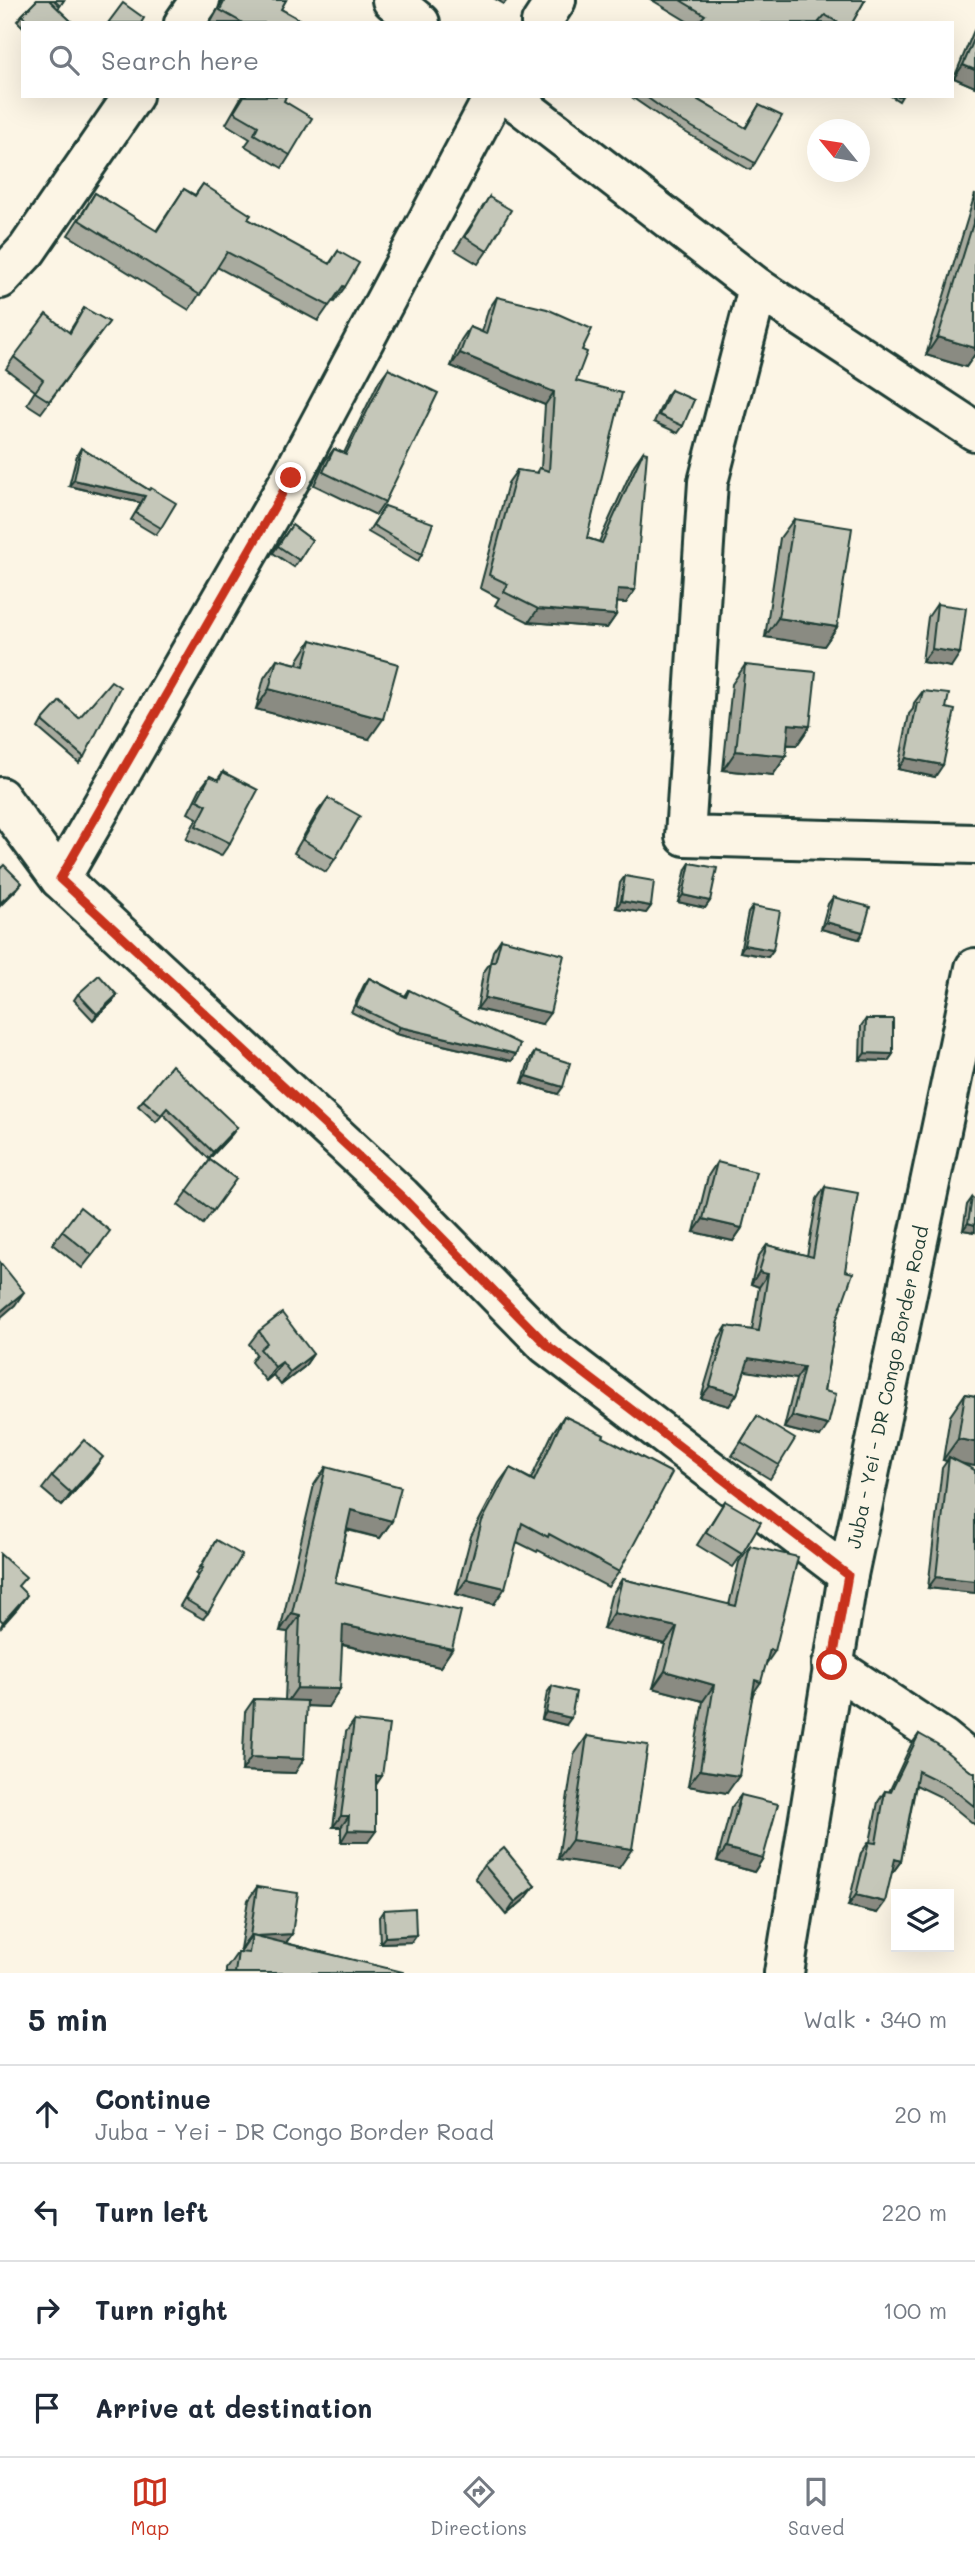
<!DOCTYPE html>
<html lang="en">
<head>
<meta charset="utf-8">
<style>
	:root { --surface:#fff; --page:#f6f6f7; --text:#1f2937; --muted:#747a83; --line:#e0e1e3; --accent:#c8321e }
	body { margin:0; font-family:Mali,sans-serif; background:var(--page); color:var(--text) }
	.controls { position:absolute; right:21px; bottom:21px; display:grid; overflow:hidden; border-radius:0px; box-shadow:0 7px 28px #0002 }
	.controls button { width:63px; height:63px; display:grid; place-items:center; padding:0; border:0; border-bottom:2px solid var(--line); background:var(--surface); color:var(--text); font:35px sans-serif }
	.compass { position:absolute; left:807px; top:119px; width:63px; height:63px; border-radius:50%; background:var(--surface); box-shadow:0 7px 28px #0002; rotate:300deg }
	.stop { position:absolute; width:21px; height:21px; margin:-16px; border:5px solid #c8321e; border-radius:50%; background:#fff }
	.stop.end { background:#c8321e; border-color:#fff; box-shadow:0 2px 7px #0008 }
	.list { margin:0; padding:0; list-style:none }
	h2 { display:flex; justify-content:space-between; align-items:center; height:91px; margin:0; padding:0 28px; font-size:30px }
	h2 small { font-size:23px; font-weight:400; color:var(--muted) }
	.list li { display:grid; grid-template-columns:46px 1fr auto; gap:21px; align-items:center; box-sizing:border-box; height:98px; padding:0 28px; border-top:2px solid var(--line) }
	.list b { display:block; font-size:26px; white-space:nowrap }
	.list p { margin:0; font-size:23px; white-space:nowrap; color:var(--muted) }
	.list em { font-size:23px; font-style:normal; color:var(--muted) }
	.icon { flex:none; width:38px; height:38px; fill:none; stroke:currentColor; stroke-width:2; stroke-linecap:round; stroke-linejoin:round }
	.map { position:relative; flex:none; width:975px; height:1973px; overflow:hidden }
	.search { position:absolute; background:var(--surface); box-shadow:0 7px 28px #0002; left:21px; right:21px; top:21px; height:77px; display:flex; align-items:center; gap:18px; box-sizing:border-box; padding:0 24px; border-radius:0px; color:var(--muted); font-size:26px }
	.sheet { height:483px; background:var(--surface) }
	nav { display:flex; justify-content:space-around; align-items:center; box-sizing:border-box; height:98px; border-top:2px solid var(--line); background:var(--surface); font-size:19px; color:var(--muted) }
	nav a { display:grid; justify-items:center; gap:4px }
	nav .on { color:var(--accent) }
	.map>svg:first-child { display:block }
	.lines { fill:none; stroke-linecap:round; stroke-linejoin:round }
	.minor-casing { stroke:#1f3d34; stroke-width:44 }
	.major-casing { stroke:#1f3d34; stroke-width:44 }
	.minor { stroke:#fcf5e5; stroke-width:38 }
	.major { stroke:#fcf5e5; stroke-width:38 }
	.wall { fill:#a9ab9f; stroke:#1f3d34; stroke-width:2 }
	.shaded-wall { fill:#8a8b82; stroke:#1f3d34; stroke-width:2 }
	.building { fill:#c5c7b9; stroke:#1f3d34; stroke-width:2 }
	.route { stroke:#c8321e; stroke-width:9 }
	.labels { text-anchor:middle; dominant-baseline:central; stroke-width:5; stroke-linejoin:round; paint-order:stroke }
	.street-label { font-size:19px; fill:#1f3d34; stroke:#fcf5e5 }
</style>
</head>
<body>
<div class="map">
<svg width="975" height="1973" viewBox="0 0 975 1973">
	<rect width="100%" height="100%" fill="#fcf5e5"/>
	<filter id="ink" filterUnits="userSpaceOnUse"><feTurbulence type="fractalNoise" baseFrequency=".0143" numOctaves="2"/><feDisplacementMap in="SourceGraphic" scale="14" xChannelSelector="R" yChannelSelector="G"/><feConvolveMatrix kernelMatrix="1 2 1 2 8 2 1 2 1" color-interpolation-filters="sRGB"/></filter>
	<g filter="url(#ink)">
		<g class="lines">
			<defs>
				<g id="minor">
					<polyline points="392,0 420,23"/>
					<polyline points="184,23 200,0"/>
					<polyline points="541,23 556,0"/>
					<polyline points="509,96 758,288 975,431"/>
					<polyline points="0,279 27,250 133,96"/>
					<polyline points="758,288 708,482 685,836 975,844"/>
					<polyline points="0,797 60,879 401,1196 547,1345 848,1575"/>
					<polyline points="60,879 291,478 494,96"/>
					<polyline points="832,1665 942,1738 975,1765"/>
				</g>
				<polyline id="major" points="784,1973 848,1575 975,968"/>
			</defs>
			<!-- minor casing -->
			<use href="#minor" class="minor-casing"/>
			<!-- major casing -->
			<use href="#major" class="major-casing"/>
			<!-- minor -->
			<use href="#minor" class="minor"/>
			<!-- major -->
			<use href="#major" class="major"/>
		</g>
		<!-- wall -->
		<g class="wall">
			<polygon points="37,0 64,0 58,9 73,23 23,23 23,27 17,21 22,15"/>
			<polygon points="223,0 286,0 281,9 306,23 212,23 211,22"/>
			<polygon points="497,0 507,0 504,4"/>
			<polygon points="652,0 865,0 852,23 690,23"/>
			<polygon points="975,28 975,87 954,78"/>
			<polygon points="242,96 286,96 284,101 290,155 282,168 245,146 250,139 226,124"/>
			<polygon points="630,96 692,96 745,128 759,105 755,163 750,170 668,122"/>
			<polygon points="891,96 902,96 899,101"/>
			<polygon points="203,184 248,219 329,264 338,251 345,287 334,302 332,301 318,321 217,267 189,310 68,235 95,193 156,231 184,189 195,195"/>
			<polygon points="975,194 975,354 966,367 926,355"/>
			<polygon points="489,197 487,251 478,264 455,250"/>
			<polygon points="497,297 582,350 576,381 587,538 599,542 634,465 643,452 635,590 626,603 617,602 616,615 607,628 529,622 495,605 499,598 480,588 508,483 517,470 536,473 539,468 541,468 545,405 451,366 461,340 470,327 482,332 488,310"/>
			<polygon points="84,308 109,322 41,413 27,404 35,391 6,369 14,357 69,332"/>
			<polygon points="388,369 385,502 376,515 314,485 325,461 334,449 344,453 379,381"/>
			<polygon points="671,390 683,426 678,433 654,422 666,396"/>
			<polygon points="81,448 149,490 161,528 156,535 131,520 141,503 69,486 77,455"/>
			<polygon points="385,506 422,554 418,561 368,532"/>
			<polygon points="794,519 837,627 824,646 765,637 780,538"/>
			<polygon points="292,525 312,540 294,567 273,553"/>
			<polygon points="937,604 951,667 922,662 928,617"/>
			<polygon points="311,640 369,739 256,709 264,678 277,659 297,664 298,660"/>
			<polygon points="745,665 810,726 797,745 787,745 786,756 773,775 723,770 732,684"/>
			<polygon points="923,691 946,708 935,777 898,769 909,714 913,709 914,703"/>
			<polygon points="42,721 84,757 79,763 38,728"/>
			<polygon points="223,772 230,843 221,856 186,839 197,818 188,813 200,789 210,776 217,780"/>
			<polygon points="328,798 335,859 326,872 294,853 318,811"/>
			<polygon points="690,863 710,901 705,908 678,902 686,869"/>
			<polygon points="625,876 651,906 646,913 616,908 620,883"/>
			<polygon points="833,897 859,939 821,929 828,904"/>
			<polygon points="753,906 773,950 768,957 740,952 748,913"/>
			<polygon points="501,939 542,1024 477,1009 483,973 490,963 493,951"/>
			<polygon points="369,978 405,996 409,990 512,1061 396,1034 351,1012 364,985"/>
			<polygon points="78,994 117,995 113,1001 93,1020 74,1000"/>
			<polygon points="866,1019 893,1054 888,1061 860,1060 861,1026"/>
			<polygon points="535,1052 558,1094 522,1083 530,1059"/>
			<polygon points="143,1100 237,1127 232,1134 209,1159 163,1114 156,1122 138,1106"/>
			<polygon points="210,1160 236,1179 203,1224 178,1205"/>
			<polygon points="717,1162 742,1228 733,1241 694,1232 708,1176"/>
			<polygon points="825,1187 836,1321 824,1391 820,1437 784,1428 796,1379 745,1370 737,1394 729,1406 701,1398 719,1338 727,1326 752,1330 759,1287 751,1284 758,1257 767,1245 807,1256 817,1199"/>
			<polygon points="972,1198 975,1232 963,1230 967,1205"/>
			<polygon points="62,1231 101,1244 82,1268 52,1244"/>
			<polygon points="259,1331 313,1354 304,1367 281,1385 273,1375 266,1381 251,1362 256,1354 249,1344"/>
			<polygon points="965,1394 975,1396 975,1466 962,1463 975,1593 928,1588 942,1468 947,1461 943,1460 950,1416"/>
			<polygon points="564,1416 603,1437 619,1572 608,1587 538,1550 537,1552 517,1542 494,1604 456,1594 471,1536 499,1483 510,1468 531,1479 553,1432"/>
			<polygon points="757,1416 779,1465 770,1479 732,1456"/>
			<polygon points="326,1467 392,1521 380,1538 347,1530 335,1582 452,1649 440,1667 342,1645 328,1707 306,1706 295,1773 242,1771 245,1712 254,1699 285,1700 288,1632 280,1631 314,1485"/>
			<polygon points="93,1470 62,1506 42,1489 52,1476"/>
			<polygon points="725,1501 742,1554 733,1567 697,1545"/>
			<polygon points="216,1540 208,1613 203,1619 180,1606 198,1575 196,1574"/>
			<polygon points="750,1546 766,1664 753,1694 727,1793 688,1786 703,1701 653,1688 665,1644 603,1629 611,1596 622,1579 729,1605 739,1562"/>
			<polygon points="552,1686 566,1725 542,1719 547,1693"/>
			<polygon points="354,1721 376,1785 368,1842 341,1842 341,1827 333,1827 346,1732"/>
			<polygon points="919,1734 970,1771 975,1773 975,1825 941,1797 916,1785 901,1861 893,1872 892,1872 877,1913 848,1906 861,1853 869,1842 870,1842 878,1802 885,1791 889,1792 911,1745"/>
			<polygon points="587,1736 619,1868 558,1859 574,1755"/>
			<polygon points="741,1795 763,1858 754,1872 717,1861 731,1808"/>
			<polygon points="484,1865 535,1886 525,1899 506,1915 475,1878"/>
			<polygon points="257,1887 292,1934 286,1943 402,1973 226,1973 226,1969 238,1952 240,1952 242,1949 240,1949 248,1900"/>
			<polygon points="384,1910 411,1942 380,1943 379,1917"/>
		</g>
		<!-- shaded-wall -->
		<g class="shaded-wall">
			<polygon points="963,65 975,70 975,87 954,78"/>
			<polygon points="938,337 975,348 975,354 966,367 926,355"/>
			<polygon points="460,353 554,392 545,405 451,366"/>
			<polygon points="74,480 145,496 141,503 69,486"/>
			<polygon points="618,589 635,590 626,603 609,602"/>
			<polygon points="538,609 616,615 607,628 529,622"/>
			<polygon points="778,618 837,627 824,646 765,637"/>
			<polygon points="932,649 960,653 951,667 922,662"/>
			<polygon points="269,689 383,719 369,739 256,709"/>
			<polygon points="789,724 810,726 797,745 776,744"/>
			<polygon points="736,751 786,756 773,775 723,770"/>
			<polygon points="906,758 943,765 935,777 898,769"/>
			<polygon points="22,883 17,889 0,906 0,903"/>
			<polygon points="683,895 710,901 705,908 678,902"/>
			<polygon points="621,901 651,906 646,913 616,908"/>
			<polygon points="826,922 863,932 859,939 821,929"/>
			<polygon points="744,945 773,950 768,957 740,952"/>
			<polygon points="117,995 113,1001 93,1020 97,1014"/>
			<polygon points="485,998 550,1013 542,1024 477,1009"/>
			<polygon points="400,1027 516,1054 512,1061 396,1034"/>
			<polygon points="865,1053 893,1054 888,1061 860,1060"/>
			<polygon points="527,1076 563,1087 558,1094 522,1083"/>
			<polygon points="237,1127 232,1134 209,1159 213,1152"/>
			<polygon points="703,1219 742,1228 733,1241 694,1232"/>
			<polygon points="968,1223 975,1225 975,1232 963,1230"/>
			<polygon points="759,1272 768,1274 759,1287 751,1284"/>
			<polygon points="24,1292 15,1305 0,1318 0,1312"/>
			<polygon points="313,1354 304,1367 281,1385 290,1372"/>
			<polygon points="749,1358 804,1367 796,1379 740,1370"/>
			<polygon points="282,1362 273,1375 266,1381 275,1367"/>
			<polygon points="710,1386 737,1394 729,1406 701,1398"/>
			<polygon points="792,1416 828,1425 820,1437 784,1428"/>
			<polygon points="958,1439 975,1442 975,1466 949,1461 949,1457 947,1461 943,1460"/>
			<polygon points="103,1457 93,1470 62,1506 71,1493"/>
			<polygon points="351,1510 392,1521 380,1538 339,1527"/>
			<polygon points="936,1577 975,1581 975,1593 928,1588"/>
			<polygon points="467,1579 505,1588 494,1604 456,1594"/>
			<polygon points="27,1595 18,1608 0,1628 3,1622"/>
			<polygon points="292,1613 300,1615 288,1632 280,1631"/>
			<polygon points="614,1613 677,1627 665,1644 603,1629"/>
			<polygon points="343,1625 452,1649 440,1667 331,1642"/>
			<polygon points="770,1649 775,1651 764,1667"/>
			<polygon points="665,1671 714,1685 703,1701 653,1688"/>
			<polygon points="755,1680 761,1682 750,1698"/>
			<polygon points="297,1688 340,1689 328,1707 285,1705"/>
			<polygon points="546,1712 571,1718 566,1725 542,1719"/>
			<polygon points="251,1757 304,1759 295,1773 242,1771"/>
			<polygon points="700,1770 739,1776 727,1793 688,1786"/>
			<polygon points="376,1776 382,1776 374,1788"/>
			<polygon points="341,1816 349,1816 341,1827 333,1827"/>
			<polygon points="348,1830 376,1831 368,1842 341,1842"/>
			<polygon points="572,1840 632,1849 619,1868 558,1859"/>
			<polygon points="726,1848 763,1858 754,1872 717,1861"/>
			<polygon points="895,1859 901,1861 893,1872 888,1871"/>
			<polygon points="535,1886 525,1899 506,1915 515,1902"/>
			<polygon points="856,1895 885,1902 877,1913 848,1906"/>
			<polygon points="292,1934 282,1948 252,1936"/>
			<polygon points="416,1935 411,1942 380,1943 385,1937"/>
			<polygon points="250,1936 251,1936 242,1949 240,1949"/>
		</g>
		<!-- building -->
		<g class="building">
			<polygon points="37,0 49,0 73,23 30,23 22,15"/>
			<polygon points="54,0 64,0 60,6"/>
			<polygon points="225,0 286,0 281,9 306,23 243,23 220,10"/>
			<polygon points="680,0 865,0 852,23 839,23 825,15 818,23 697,23 705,15"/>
			<polygon points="123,3 144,18 141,23 108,23"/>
			<polygon points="975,37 975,70 963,65"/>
			<polygon points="244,96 286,96 284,101 312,118 290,155 254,134 258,126 234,112"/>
			<polygon points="645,96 691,96 746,128 759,105 782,116 755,163 673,116"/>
			<polygon points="203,184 251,215 248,219 330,264 338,251 359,263 345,287 343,286 329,306 227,252 200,295 79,220 95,193 157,231 184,189 195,196"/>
			<polygon points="489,197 511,210 487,251 465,237"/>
			<polygon points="975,217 975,348 938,337"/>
			<polygon points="497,297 547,309 592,329 582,350 587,352 576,381 622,393 587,538 602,543 643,452 647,453 635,590 618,589 616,615 538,609 504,592 508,584 489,575 517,470 538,473 539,468 549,471 554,392 460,353 470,327 486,334"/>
			<polygon points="84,308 109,322 49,401 35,392 43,380 14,357 46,314 70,333"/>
			<polygon points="388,369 438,393 385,502 323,472 334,449 346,454"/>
			<polygon points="671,390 694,400 683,426 659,415"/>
			<polygon points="81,448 149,490 151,488 176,503 161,528 136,513 145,496 74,480"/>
			<polygon points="385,506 433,523 422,554 373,525"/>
			<polygon points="794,519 852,528 837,627 778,618"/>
			<polygon points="292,525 312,540 299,560 278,546"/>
			<polygon points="937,604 966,608 960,653 932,649"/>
			<polygon points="311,640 398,664 383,719 269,689 277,659 304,666"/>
			<polygon points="745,665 816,672 810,726 789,724 786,756 736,751"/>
			<polygon points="111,681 120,687 84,757 42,721 60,701 79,718"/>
			<polygon points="923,691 949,694 946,708 955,710 943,765 906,758 917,703 920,703"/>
			<polygon points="223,772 258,790 230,843 196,826 207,805 197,800 210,776 219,780"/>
			<polygon points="328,798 360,816 335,859 303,840"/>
			<polygon points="690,863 717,868 710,901 683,895"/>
			<polygon points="4,865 22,883 0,903 0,869"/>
			<polygon points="625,876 654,881 651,906 621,901"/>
			<polygon points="833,897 870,907 863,932 826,922"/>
			<polygon points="753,906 780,911 773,950 744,945"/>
			<polygon points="501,939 564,955 550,1013 485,998 491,962 495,962"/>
			<polygon points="99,975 117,995 97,1014 78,994"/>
			<polygon points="369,978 406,997 409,990 520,1044 516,1054 400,1027 356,1006"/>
			<polygon points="866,1019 893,1019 893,1054 865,1053"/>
			<polygon points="535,1052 570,1063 563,1087 527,1076"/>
			<polygon points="172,1065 237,1127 213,1152 167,1108 161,1115 143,1100"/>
			<polygon points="210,1160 236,1179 213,1211 187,1191"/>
			<polygon points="717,1162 756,1172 742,1228 703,1219"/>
			<polygon points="825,1187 858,1193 845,1271 853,1273 836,1321 824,1391 836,1394 828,1425 792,1416 804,1367 749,1358 737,1394 710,1386 727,1326 759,1331 768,1274 759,1272 767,1245 813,1257"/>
			<polygon points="972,1198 975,1199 975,1225 968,1223"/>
			<polygon points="80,1207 110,1231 92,1255 62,1231"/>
			<polygon points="0,1262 24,1292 0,1312"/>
			<polygon points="282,1313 313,1354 290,1372 282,1362 275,1367 260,1349 267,1343 259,1331"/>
			<polygon points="965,1394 975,1396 975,1442 958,1439"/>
			<polygon points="564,1416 604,1435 603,1437 672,1473 619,1572 549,1534 548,1537 522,1523 505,1588 467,1579 482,1521 510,1468 534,1481"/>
			<polygon points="757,1416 795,1439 779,1465 741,1442"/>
			<polygon points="84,1440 103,1457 71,1493 52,1476"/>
			<polygon points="949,1457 975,1470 975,1581 936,1577"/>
			<polygon points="326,1467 401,1487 392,1521 351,1510 335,1582 461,1611 452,1649 343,1625 340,1689 297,1688 300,1615 292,1613"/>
			<polygon points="725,1501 761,1522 742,1554 706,1532"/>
			<polygon points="216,1540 242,1555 208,1613 185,1599 203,1568 201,1567"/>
			<polygon points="750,1546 798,1557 775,1651 770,1649 761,1682 755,1680 739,1776 700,1770 714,1685 665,1671 677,1627 614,1613 622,1579 736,1606"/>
			<polygon points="0,1554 26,1577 18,1586 27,1595 3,1622 0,1619"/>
			<polygon points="552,1686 576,1692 571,1718 546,1712"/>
			<polygon points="254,1699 307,1701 304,1759 251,1757"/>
			<polygon points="354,1721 389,1725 382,1776 376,1776 376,1831 348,1830 349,1816 341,1816"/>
			<polygon points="919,1734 937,1744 970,1771 975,1773 975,1807 949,1786 918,1771 901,1861 895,1859 885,1902 856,1895 869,1842 876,1843 885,1791 891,1792"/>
			<polygon points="587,1736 648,1745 632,1849 572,1840"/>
			<polygon points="741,1795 778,1804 763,1858 726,1848"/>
			<polygon points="504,1848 535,1886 515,1902 484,1865"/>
			<polygon points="257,1887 298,1893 292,1934 256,1936 252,1935 252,1936 250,1936"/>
			<polygon points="415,1908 416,1935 385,1937 384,1910"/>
			<polygon points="252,1935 403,1972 402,1973 235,1973 238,1952 249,1953"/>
		</g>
	</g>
	<g class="lines" filter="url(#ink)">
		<!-- route -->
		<polyline class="route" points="291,478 60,879 401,1196 547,1345 848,1575 832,1665"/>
	</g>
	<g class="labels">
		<!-- street labels -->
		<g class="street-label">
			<text transform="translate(887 1387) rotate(-78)">Juba - Yei - DR Congo Border Road</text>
		</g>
	</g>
</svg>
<div class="controls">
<button><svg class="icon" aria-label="layers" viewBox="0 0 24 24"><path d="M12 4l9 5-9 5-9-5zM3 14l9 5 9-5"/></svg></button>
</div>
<svg class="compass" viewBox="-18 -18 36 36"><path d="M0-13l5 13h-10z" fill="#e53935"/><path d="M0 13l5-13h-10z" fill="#747a83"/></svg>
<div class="stop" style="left:832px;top:1665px"></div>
<div class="stop end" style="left:291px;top:478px"></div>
<div class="search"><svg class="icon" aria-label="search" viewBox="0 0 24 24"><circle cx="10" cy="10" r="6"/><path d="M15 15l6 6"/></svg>Search here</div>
</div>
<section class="sheet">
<h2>5 min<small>Walk · 340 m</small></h2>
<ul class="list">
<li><svg class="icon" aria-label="ahead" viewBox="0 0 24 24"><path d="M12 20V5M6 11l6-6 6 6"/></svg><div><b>Continue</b><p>Juba - Yei - DR Congo Border Road</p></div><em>20 m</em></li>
<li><svg class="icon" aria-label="left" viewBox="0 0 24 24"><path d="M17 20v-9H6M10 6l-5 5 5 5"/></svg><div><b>Turn left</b></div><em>220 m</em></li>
<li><svg class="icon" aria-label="right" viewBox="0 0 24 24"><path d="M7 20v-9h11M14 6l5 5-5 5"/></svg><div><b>Turn right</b></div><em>100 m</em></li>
<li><svg class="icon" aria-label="arrive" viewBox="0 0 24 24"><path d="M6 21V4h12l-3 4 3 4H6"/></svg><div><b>Arrive at destination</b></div></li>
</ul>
</section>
<nav>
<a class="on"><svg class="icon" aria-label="map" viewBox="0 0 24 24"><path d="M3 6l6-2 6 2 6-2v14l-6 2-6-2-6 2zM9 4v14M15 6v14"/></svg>Map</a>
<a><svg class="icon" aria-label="directions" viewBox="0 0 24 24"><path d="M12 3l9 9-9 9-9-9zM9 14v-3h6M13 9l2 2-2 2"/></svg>Directions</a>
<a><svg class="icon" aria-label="saved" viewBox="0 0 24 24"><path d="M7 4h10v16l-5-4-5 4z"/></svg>Saved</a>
</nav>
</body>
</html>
